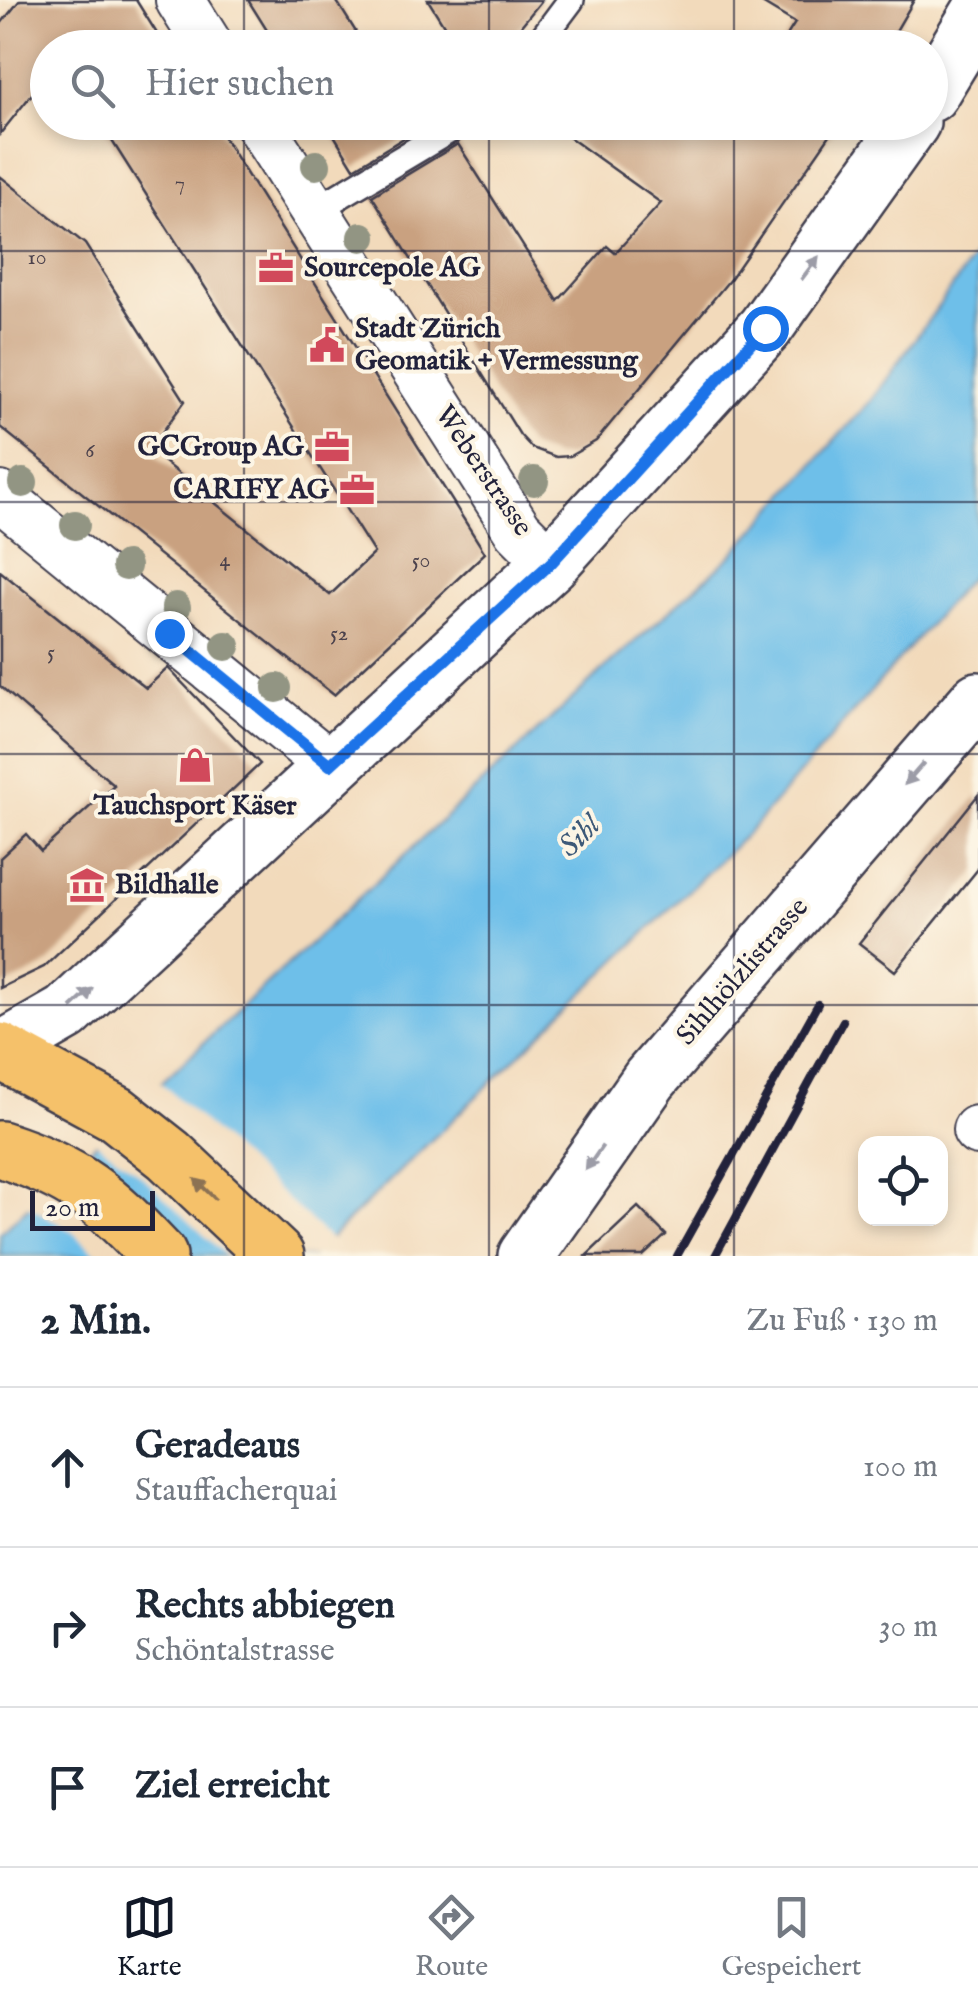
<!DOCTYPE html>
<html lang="de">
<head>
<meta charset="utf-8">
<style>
	:root { --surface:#fff; --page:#f6f6f7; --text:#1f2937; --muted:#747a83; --line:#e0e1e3; --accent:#111827 }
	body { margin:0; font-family:"IM FELL English",serif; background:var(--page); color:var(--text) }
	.controls { position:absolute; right:30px; bottom:30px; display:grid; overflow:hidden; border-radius:20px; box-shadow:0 5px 15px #0003 }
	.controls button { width:90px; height:90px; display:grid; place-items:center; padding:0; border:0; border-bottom:2px solid var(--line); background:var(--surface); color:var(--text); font:50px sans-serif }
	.scale { position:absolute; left:30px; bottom:25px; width:125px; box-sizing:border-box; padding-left:10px; border:5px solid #22223b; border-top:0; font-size:28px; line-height:35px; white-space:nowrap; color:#22223b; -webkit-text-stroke:8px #fcf5e5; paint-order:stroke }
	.stop { position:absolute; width:30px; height:30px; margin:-22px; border:8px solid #1a73e8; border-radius:50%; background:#fff }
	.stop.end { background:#1a73e8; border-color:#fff; box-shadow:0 2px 10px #0008 }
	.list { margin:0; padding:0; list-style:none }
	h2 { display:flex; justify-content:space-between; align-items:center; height:130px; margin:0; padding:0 40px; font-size:42px }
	h2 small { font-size:32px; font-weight:400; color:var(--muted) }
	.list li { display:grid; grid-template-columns:65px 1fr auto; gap:30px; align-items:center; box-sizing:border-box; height:160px; padding:0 40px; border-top:2px solid var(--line) }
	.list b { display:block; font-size:38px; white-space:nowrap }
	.list p { margin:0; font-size:32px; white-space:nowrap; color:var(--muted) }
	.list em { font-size:32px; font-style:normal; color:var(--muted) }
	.icon { flex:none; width:55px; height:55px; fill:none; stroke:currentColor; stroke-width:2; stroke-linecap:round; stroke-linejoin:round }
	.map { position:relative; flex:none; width:978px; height:1256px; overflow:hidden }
	.search { position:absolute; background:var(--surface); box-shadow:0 5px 15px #0003; left:30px; right:30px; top:30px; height:110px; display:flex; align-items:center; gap:25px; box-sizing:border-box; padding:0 35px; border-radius:55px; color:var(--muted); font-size:38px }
	.sheet { height:610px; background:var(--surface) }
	nav { display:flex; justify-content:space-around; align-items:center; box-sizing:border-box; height:140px; border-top:2px solid var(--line); background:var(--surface); font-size:28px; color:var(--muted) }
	nav a { display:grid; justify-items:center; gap:5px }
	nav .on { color:var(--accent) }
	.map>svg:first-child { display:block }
	.water { fill:#6ebfe9; stroke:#487092; stroke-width:2.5 }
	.pier { fill:#f2dabb }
	.building { fill:#c9a180 }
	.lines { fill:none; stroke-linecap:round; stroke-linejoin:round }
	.service-casing { stroke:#413e4e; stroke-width:30 }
	.minor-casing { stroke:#413e4e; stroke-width:52 }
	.tertiary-casing { stroke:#413e4e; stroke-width:60 }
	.primary-casing { stroke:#413e4e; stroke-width:60 }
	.service { stroke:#fff; stroke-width:25 }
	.minor { stroke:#fff; stroke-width:48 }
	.tertiary { stroke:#fff; stroke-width:55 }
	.primary { stroke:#f5c16b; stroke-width:55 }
	.rail { stroke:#22223b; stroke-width:8 }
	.tree { fill:#929583 }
	.oneway { fill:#9c9ca7 }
	.oneway2 { fill:#8c7253 }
	.route { stroke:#1a73e8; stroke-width:12 }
	.grid { fill:none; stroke:#22223b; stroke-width:2.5; stroke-opacity:0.55 }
	.labels { text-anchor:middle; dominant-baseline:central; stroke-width:8; stroke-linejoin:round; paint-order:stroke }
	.number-label { font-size:22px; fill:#4c424c }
	.poi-label { font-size:28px; font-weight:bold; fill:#22223b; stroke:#fcf5e5; text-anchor:start }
	.street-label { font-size:28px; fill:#22223b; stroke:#fcf5e5 }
	.water-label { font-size:30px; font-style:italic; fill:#3d5978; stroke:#fcf5e5 }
</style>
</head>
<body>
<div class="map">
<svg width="978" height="1256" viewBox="0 0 978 1256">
	<rect width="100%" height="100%" fill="#fcf5e5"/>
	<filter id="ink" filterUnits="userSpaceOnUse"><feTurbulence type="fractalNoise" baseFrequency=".01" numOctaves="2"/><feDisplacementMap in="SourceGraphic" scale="20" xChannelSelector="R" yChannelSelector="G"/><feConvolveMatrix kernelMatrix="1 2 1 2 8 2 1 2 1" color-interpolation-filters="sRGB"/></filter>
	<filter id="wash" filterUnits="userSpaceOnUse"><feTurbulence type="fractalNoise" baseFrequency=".0048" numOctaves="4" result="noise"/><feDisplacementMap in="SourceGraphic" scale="40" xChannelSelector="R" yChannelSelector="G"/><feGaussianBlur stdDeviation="2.25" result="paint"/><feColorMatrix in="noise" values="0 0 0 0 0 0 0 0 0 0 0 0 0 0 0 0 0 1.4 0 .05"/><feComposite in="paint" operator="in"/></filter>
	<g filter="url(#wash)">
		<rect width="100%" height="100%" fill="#f2dabb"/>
		<!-- water -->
		<polygon class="water" points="978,251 978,568 751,830 312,1256 0,1256 0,1233 604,669 729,558 872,399"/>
		<!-- pier -->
		<g class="pier">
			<polygon points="157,1079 333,1242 319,1256 226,1256 137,1172 92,1139"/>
			<polygon points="86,1144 192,1256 99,1256 71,1231 24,1203"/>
		</g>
		<g id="blocks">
			<!-- building -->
			<g class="building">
				<polygon points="20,0 136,0 166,48 48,48 48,74 0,134 0,25"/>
				<polygon points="248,0 336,0 366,48 278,48"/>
				<polygon points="428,0 542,0 503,48 458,48"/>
				<polygon points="757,0 914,0 886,48 779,48 795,23"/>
				<polygon points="100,122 214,122 485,553 334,695 0,427 0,176 85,244 185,401 149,450 330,595 374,553"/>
				<polygon points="326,122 430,122 354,168"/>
				<polygon points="548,122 839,122 731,278 596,441 570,456 556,457 532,448 520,435 372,196 458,144 558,301 607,246 615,253 661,203"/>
				<polygon points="0,571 146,688 168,668 260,764 44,967 0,988 0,858 26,834 41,851 114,785 0,686"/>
				<polygon points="978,795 978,869 895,971 859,943"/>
				<polygon points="638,1207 666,1235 643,1256 586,1256"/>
			</g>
		</g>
	</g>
	<g filter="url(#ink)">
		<use href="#blocks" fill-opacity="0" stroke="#413e4e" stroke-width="2.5"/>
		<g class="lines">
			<defs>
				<g id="service">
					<polyline points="535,48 571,0"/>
					<polyline points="314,211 463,122"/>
				</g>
				<g id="minor">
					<polyline points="180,0 210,48"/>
					<polyline points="258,122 518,530 551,563"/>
					<polyline points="0,496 330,765"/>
					<polyline points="977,1130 978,1131"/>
				</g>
				<g id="tertiary">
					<polyline points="930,94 978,15"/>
					<polyline points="0,1051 66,1013 551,563 765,328 912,122"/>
					<polyline points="526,1256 650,1079 978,700"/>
				</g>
				<g id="primary">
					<polyline points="0,1051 117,1114 169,1155 276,1256"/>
					<path d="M0 1149C78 1174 104 1198 159 1256"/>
				</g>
			</defs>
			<!-- service casing -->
			<use href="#service" class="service-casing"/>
			<!-- minor casing -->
			<use href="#minor" class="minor-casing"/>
			<!-- tertiary casing -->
			<use href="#tertiary" class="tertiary-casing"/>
			<!-- primary casing -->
			<use href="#primary" class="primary-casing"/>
			<!-- service -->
			<use href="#service" class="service"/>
			<!-- minor -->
			<use href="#minor" class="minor"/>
			<!-- tertiary -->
			<use href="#tertiary" class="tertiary"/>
			<!-- primary -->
			<use href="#primary" class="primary"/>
			<!-- rail -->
			<g class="rail">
				<polyline points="677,1256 818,1004"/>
				<polyline points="715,1256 843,1021"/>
			</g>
		</g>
		<!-- trees -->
		<g class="tree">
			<circle cx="316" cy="165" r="15"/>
			<circle cx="362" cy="237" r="15"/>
			<circle cx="534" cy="481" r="15"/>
			<circle cx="23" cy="483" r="15"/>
			<circle cx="75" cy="525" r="15"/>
			<circle cx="126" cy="566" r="15"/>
			<circle cx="176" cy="607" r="15"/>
			<circle cx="226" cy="646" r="15"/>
			<circle cx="277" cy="688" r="15"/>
		</g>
		<!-- one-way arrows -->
		<defs><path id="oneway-solid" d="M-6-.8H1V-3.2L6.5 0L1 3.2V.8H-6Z" transform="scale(2.5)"/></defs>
		<g class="oneway">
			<use href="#oneway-solid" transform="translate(810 268) rotate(-53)"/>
			<use href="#oneway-solid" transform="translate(914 774) rotate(131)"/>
			<use href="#oneway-solid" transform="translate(82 998) rotate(-43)"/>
			<use href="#oneway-solid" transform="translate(594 1158) rotate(125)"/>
		</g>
		<use class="oneway2" href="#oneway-solid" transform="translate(205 1189) rotate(-136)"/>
	</g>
	<g class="lines" filter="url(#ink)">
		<!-- route -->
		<polyline class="route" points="169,633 330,765 551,563 765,328"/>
	</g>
	<!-- grid -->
	<path class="grid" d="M244 0V48M489 0V48M734 0V48M244 122V1256M489 122V1256M734 122V1256M0 251H978M0 502H978M0 754H978M0 1005H978"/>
	<!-- icons -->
	<defs>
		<symbol id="office-bare" viewBox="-9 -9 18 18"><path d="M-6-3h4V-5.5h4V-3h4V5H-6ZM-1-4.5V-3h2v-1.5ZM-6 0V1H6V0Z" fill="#d1495b" stroke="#fcf5e5" stroke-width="2.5" paint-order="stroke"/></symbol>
		<symbol id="civic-bare" viewBox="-9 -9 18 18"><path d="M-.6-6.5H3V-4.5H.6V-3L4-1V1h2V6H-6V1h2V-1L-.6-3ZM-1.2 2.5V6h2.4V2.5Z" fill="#d1495b" stroke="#fcf5e5" stroke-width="2.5" paint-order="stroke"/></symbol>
		<symbol id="shop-bare" viewBox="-9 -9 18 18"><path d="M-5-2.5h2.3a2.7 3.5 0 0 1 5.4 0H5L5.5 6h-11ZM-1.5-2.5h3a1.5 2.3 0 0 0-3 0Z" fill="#d1495b" stroke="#fcf5e5" stroke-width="2.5" paint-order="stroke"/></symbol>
		<symbol id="museum-bare" viewBox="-9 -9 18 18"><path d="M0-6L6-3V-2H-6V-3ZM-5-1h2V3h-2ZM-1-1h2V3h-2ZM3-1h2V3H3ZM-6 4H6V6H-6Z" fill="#d1495b" stroke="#fcf5e5" stroke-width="2.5" paint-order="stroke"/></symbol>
	</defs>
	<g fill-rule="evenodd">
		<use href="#office-bare" x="251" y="243" width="50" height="50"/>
		<use href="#civic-bare" x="302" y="320" width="50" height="50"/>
		<use href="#office-bare" x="307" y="422" width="50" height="50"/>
		<use href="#office-bare" x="332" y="465" width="50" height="50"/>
		<use href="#shop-bare" x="170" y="740" width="50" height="50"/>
		<use href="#museum-bare" x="62" y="860" width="50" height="50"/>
	</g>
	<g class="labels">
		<!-- number labels -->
		<g class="number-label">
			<text x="180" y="184">7</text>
			<text x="37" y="258">10</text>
			<text x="90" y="451">6</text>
			<text x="225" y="560">4</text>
			<text x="421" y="561">50</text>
			<text x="339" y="634">52</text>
			<text x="51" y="653">5</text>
		</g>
		<!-- poi labels -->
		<g class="poi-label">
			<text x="304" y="268">Sourcepole AG</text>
			<text x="355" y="329">Stadt Zürich<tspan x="355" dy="32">Geomatik + Vermessung</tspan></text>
			<text x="304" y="447" text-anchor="end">GCGroup AG</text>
			<text x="329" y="490" text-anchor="end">CARIFY AG</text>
			<text x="195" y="806" text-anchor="middle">Tauchsport Käser</text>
			<text x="115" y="885">Bildhalle</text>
		</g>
		<!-- street labels -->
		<g class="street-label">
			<text transform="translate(483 471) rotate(56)">Weberstrasse</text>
			<text transform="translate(743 972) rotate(-49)">Sihlhölzlistrasse</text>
		</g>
		<!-- water labels -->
		<g class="water-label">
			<text transform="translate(580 837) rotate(-45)">Sihl</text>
		</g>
	</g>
</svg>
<div class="controls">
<button><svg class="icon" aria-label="locate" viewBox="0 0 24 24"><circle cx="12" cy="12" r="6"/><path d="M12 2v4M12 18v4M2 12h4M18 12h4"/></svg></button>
</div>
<div class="scale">20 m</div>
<div class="stop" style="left:765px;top:328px"></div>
<div class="stop end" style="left:169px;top:633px"></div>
<div class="search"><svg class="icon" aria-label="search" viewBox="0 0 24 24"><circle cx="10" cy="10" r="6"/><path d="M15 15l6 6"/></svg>Hier suchen</div>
</div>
<section class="sheet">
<h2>2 Min.<small>Zu Fuß · 130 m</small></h2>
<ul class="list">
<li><svg class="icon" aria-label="ahead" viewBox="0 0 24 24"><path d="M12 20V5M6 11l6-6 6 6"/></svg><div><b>Geradeaus</b><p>Stauffacherquai</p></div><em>100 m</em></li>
<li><svg class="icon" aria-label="right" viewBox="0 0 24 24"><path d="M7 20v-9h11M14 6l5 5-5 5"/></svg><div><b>Rechts abbiegen</b><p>Schöntalstrasse</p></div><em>30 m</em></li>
<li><svg class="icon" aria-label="arrive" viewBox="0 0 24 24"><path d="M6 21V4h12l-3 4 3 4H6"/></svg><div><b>Ziel erreicht</b></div></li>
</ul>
</section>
<nav>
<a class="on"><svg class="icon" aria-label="map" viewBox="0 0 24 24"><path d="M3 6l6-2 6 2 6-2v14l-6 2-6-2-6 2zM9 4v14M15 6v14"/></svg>Karte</a>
<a><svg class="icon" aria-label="directions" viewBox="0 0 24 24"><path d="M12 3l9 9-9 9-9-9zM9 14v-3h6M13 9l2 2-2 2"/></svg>Route</a>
<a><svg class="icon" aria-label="saved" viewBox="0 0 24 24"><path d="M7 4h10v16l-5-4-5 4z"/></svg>Gespeichert</a>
</nav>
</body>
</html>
